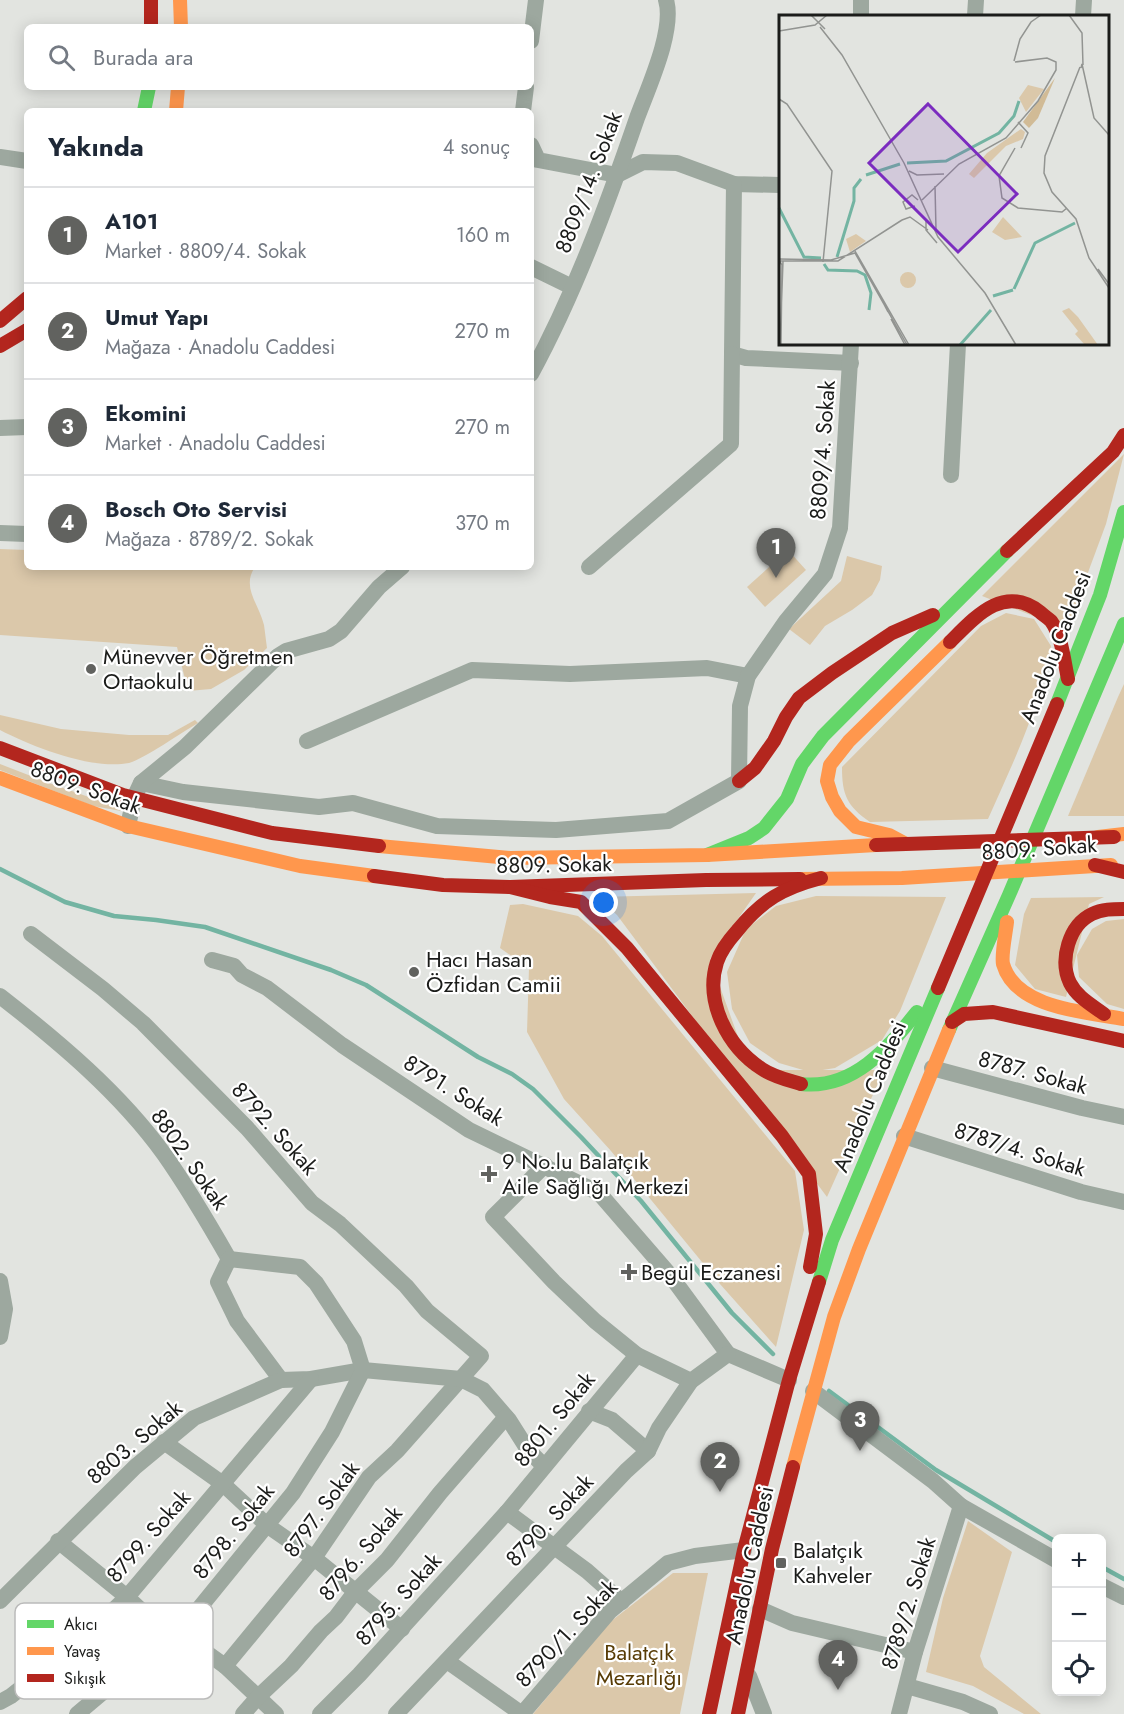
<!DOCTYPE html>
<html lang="tr">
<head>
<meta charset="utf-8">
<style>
	:root { --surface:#fff; --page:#f2f2f3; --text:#1f2937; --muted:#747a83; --line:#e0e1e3; --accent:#61625f }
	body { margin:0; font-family:Jost,sans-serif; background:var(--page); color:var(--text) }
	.controls { position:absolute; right:18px; bottom:18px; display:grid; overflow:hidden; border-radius:9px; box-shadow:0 3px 15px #0003 }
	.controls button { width:54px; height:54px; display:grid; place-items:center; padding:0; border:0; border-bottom:2px solid var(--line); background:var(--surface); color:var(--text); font:30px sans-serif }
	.you { position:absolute; left:604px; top:903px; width:21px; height:21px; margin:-15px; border:4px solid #fff; border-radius:50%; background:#1a73e8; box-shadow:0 0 0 9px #1a73e833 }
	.badge { display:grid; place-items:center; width:39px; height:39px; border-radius:50%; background:var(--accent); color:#fff; font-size:20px; font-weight:700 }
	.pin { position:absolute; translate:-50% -50px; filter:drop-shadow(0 2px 3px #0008) }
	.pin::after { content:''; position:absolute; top:32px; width:21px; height:18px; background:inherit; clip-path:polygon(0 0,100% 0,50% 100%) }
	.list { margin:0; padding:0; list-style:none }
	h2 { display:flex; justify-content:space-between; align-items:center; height:78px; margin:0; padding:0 24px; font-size:26px }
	h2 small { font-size:20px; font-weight:400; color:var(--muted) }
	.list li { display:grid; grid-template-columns:39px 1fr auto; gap:18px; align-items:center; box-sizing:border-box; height:96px; padding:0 24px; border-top:2px solid var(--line) }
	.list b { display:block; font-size:22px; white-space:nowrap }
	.list p { margin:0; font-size:20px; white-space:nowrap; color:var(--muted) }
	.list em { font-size:20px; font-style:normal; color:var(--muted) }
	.icon { flex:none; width:33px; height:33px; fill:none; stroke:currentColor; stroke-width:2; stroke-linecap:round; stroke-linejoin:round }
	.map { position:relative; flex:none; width:1124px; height:1714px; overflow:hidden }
	.search { position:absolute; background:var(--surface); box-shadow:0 3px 15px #0003; left:24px; top:24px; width:510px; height:66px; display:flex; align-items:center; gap:15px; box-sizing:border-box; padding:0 21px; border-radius:9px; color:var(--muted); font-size:22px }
	.panel { position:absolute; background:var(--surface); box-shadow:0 3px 15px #0003; left:24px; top:108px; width:510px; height:462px; border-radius:9px }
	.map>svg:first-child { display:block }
	.green { fill:#dbc8aa }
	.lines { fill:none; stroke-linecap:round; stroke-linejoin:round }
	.stream { stroke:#73b4a2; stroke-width:4.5 }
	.street { stroke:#9da89f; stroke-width:16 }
	.fast { stroke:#63d668; stroke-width:14 }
	.slow { stroke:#ff974d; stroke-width:14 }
	.jam { stroke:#b3261e; stroke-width:14 }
	.poi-dot { fill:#61625f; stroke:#fff; stroke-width:2 }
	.labels { text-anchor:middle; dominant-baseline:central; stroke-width:4.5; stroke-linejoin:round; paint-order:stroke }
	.street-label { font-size:22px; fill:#1b1c1a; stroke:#fff }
	.poi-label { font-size:22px; fill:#1b1c1a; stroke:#fff; text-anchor:start }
	.park-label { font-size:22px; fill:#583c06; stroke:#fff }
	.inset-river { fill:none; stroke:#73b4a2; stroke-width:3 }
	.inset-road { fill:none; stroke:#929491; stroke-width:1.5 }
	.view { fill:#7b2cbf; fill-opacity:0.15; stroke:#7b2cbf; stroke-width:3 }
	.inset-edge { fill:none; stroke:#1b1c1a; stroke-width:3 }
	.key { fill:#fff; stroke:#bbbbba; stroke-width:1.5 }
	.key-label { font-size:16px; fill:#1b1c1a }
</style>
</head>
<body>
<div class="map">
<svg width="1124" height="1714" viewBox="0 0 1124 1714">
	<rect width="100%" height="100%" fill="#e2e4e0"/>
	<!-- green -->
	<g class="green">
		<polygon points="1124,454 1106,524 1067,629 982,596"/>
		<path d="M0 549 27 550V567H255C241 587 259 604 264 625 265 632 266 641 267 648L244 670 211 689 188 691 177 647 0 635Z"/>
		<polygon points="788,550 806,570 765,607 747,587"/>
		<polygon points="847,556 882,566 880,580 872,595 852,610 825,626 810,645 789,629 841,581"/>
		<path d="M1006 613 1034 619 1051 646C1040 707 1013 763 988 819L870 822C847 806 842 795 842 767L981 626Z"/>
		<polygon points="1124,684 1124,816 1068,816 1118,697"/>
		<path d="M0 715 61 729 129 735H168L195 720 198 723C182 732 144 759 129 763 91 770 33 747 0 730Z"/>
		<polygon points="0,764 49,783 120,808 121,811 93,806 0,770"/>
		<polygon points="756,893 710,959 750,1070 884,1070 827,1197 617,915 597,897"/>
		<polygon points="816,896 946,897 900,1011 882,1040 835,1068 810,1072 779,1063 750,1043 732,1009 727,972 746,929 776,906"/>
		<polygon points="1104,897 1089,904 1066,997 1035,989 1015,965 1024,914 1031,898"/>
		<polygon points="523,904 578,916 602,936 795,1171 804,1230 776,1347 720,1284 611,1151 564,1099 527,1032 529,968 500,948 510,905"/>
		<polygon points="1124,919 1124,1009 1107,1004 1079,977 1077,955 1092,929 1106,921"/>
		<polygon points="968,1521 1012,1552 980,1656 984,1667 1041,1714 1024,1714 973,1686 926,1672 943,1598"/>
		<polygon points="673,1573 708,1573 680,1714 533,1714 610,1622"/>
	</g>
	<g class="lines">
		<!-- stream -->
		<g class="stream">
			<polyline points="0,869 65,902 114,916 156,920 205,927 331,970 366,985 478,1057 512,1074 533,1089 581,1137 641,1201 732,1313 773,1354"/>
			<polyline points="829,1391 936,1470 1056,1542"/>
			<polyline points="1102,1567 1124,1579"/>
		</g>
		<!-- street -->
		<g class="street">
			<polyline points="861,16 861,0"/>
			<polyline points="975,16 976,0"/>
			<polyline points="1083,16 1084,0"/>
			<polyline points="531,41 536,0"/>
			<polyline points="523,111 526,87"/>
			<polyline points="531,145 538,160 617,175 643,162 677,163 734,184 780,185"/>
			<polyline points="0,157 27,161"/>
			<polyline points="734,184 732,354 746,358 851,363"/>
			<polyline points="531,267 572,287"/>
			<path d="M531 374C575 293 607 205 637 118 648 88 675 30 666 0"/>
			<polyline points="0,428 27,427"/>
			<polyline points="951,475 958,344"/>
			<polyline points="0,533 27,534"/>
			<polyline points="589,567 731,444 732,354"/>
			<polyline points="307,741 472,670 570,674 707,668 748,676"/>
			<polyline points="141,783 183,792 319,807 353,803 437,826 556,830 668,821 739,781 740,706 748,676 786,621 825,574 840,528 851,344"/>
			<polyline points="128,826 134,798 141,783 185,747 278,656 286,651 329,639 341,631 379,587 402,567"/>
			<polyline points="31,934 103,989 143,1023 247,1128 312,1203 340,1224 406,1286 427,1311 481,1356 397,1451 369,1477 314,1558 225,1666"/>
			<polyline points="212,960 234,966 242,975 267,988 342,1045 469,1130 599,1193 670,1275 728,1354"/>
			<path d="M0 996C59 1042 120 1093 164 1154 188 1188 209 1224 229 1259L218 1282 237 1321 281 1380"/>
			<polyline points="932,1068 1082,1108 1124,1117"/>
			<polyline points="904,1136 1081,1192 1124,1202"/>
			<polyline points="545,1165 493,1217 554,1282 595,1321 637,1355 691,1381"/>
			<polyline points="0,1281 5,1309 0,1337"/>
			<polyline points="728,1354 789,1380"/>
			<polyline points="813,1391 933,1481 961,1506 1056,1560"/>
			<polyline points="589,1411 612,1420 648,1451"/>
			<polyline points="164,1442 223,1484 268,1526 314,1558 402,1629"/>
			<polyline points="507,1512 587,1571 622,1602"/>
			<polyline points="58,1541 127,1597 157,1625 179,1633 225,1666 276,1714"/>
			<polyline points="1102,1586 1124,1597"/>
			<polyline points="0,1601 135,1467 194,1418 281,1380 311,1379 363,1370 461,1379 483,1390 509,1420 528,1450 544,1466"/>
			<polyline points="760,1609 792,1623 915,1652"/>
			<polyline points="447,1661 522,1714"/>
			<polyline points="749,1676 764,1714"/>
			<polyline points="907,1686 963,1702 990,1714"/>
			<polyline points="0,1702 11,1696 84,1638 127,1597 311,1379"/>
			<polyline points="77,1714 140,1661 179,1633 293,1493 332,1432 363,1370 354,1341 316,1283 300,1267 229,1259"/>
			<polyline points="243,1714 258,1697 291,1666 321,1631 336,1617 355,1592 387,1560 440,1493 506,1417"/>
			<polyline points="320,1714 359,1675 507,1512 637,1355"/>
			<polyline points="396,1714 626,1471 648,1451 659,1428 691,1381 728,1354"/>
			<polyline points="522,1714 610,1611 668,1563 695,1556 744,1550"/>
			<polyline points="899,1714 915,1652 961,1506"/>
		</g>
		<!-- fast -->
		<g class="fast">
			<polyline points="144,111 149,87"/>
			<polyline points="1057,704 1100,595 1124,512"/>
			<polyline points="707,855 749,838 764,828 787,799 802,764 823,736 1007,551"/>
			<polyline points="949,1030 1009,895 1124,624"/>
			<path d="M801 1084C853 1090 888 1048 917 1012"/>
			<polyline points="819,1282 832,1240 938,988"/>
		</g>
		<!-- slow -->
		<g class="slow">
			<polyline points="180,0 181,27"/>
			<polyline points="176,111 178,87"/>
			<polyline points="0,778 128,826 300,866 374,876"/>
			<polyline points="1098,837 1124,834"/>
			<polyline points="904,843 889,835 856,827 840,811 832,797 827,781 830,765 849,741 950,642"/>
			<polyline points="379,846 510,858 707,855 876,845"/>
			<polyline points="800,879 902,878 1111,865"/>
			<path d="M1007 922C1006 932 1001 955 1003 964 1016 1009 1086 1012 1124 1019"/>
			<polyline points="793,1467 834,1317 859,1249 949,1030"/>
		</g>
		<!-- jam -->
		<g class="jam">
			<polyline points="151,0 151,27"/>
			<polyline points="0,321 27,298"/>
			<polyline points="0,346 27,330"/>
			<polyline points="1007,551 1113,452 1124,435"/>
			<path d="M950 642C976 616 1004 584 1040 612 1043 615 1048 618 1051 621 1062 636 1064 661 1068 679"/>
			<polyline points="0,748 123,795 272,833 379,846"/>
			<polyline points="739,781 755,768 774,741 786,717 799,698 832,673 892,633 933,615"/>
			<polyline points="876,845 1114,837"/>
			<polyline points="1095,865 1124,872"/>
			<polyline points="374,876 443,885 510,887 706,880 800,879"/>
			<polyline points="510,887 550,897 581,902 627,948 782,1136 809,1174 816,1234 810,1267"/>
			<polyline points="938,988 1057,704"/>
			<path d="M1104 1014C1092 1005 1077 997 1070 983 1059 960 1069 925 1092 914 1102 909 1113 909 1124 909"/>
			<polyline points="952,1022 964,1014 993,1012 1124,1041"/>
			<path d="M801 1084C788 1080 774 1077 762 1069 728 1047 704 1002 717 962 721 950 729 940 737 931 762 900 783 888 821 878"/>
			<polyline points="709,1714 744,1550 789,1380 819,1282"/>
			<polyline points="738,1714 772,1549 793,1467"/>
		</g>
	</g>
	<!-- markers -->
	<g class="poi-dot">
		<circle cx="91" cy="669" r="6"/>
		<circle cx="414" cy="972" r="6"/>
		<path d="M486 1165h6v6h6v6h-6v6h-6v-6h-6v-6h6z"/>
		<path d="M626 1263h6v6h6v6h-6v6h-6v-6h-6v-6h6z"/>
		<rect x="775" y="1557" width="12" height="12" rx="3"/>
	</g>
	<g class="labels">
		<!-- street labels -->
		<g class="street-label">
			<text transform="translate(588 182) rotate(-69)">8809/14. Sokak</text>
			<text transform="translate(822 450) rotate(-86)">8809/4. Sokak</text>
			<text transform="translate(1055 647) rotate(-69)">Anadolu Caddesi</text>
			<text transform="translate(86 787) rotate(20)">8809. Sokak</text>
			<text transform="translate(1039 848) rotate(-4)">8809. Sokak</text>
			<text transform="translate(554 864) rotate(-1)">8809. Sokak</text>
			<text transform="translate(1033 1072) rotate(15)">8787. Sokak</text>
			<text transform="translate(454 1090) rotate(32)">8791. Sokak</text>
			<text transform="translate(869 1096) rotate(-68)">Anadolu Caddesi</text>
			<text transform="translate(275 1128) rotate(48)">8792. Sokak</text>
			<text transform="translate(1020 1149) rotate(17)">8787/4. Sokak</text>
			<text transform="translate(190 1159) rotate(55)">8802. Sokak</text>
			<text transform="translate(554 1419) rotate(-51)">8801. Sokak</text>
			<text transform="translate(134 1442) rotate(-40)">8803. Sokak</text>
			<text transform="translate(321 1509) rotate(-54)">8797. Sokak</text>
			<text transform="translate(549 1520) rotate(-47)">8790. Sokak</text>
			<text transform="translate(233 1531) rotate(-51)">8798. Sokak</text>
			<text transform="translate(148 1536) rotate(-49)">8799. Sokak</text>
			<text transform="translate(360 1553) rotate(-50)">8796. Sokak</text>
			<text transform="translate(749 1565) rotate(-78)">Anadolu Caddesi</text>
			<text transform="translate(398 1599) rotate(-48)">8795. Sokak</text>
			<text transform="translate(908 1603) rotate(-73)">8789/2. Sokak</text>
			<text transform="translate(566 1633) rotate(-47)">8790/1. Sokak</text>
		</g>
		<!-- poi labels -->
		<g class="poi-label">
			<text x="103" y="656">Münevver Öğretmen<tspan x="103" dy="25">Ortaokulu</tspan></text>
			<text x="426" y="959">Hacı Hasan<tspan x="426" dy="25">Özfidan Camii</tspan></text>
			<text x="502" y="1161">9 No.lu Balatçık<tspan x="502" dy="25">Aile Sağlığı Merkezi</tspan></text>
			<text x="641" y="1272">Begül Eczanesi</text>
			<text x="793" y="1550">Balatçık<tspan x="793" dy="25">Kahveler</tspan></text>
		</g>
		<!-- park labels -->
		<g class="park-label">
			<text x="639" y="1652">Balatçık<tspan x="639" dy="25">Mezarlığı</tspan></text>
		</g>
	</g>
	<!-- overview -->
	<g transform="translate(779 15)">
		<rect width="330" height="330" fill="#e2e4e0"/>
		<path d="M249 70 265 74 247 97 240 83ZM242 114 246 117 244 124 227 131 195 163 190 159 208 138ZM224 202 243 222 226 225 213 217ZM77 219 87 226 71 237 67 224ZM121 265a8 8 0 1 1 16 0a8 8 0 1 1-16 0ZM290 293 299 302 319 330H306L296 319 299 316 283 296Z" fill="#dbc8aa"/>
		<path d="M276 63 259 103 250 113 244 107Z" fill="#d1bb96"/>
		<path class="inset-river" d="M128 148 167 146 220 118 235 101 240 86M87 160 121 149M0 193 25 242 42 243M58 242 75 186V173L82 164M45 249 49 255 78 256 86 260 92 278 90 295M235 274 256 228 296 208M214 281 234 275M181 330 212 295"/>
		<path class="inset-road" d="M32 0 46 14M290 0 303 18 304 50M41 12 63 40 125 148 159 222 206 278 237 330M0 16 36 10 48 0M235 46 241 24 252 7 262 0M301 52 266 141 265 158 273 177 297 204 310 243 330 273M302 53 303 49 315 103 330 120M0 84 8 89 53 156 44 247M239 107 249 118 242 133M236 133 220 161 223 183 239 193 283 197 288 193M130 156 138 160 165 159M156 171 157 215M143 185 180 149 227 123 259 86 277 55V47L268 43 236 47M136 191 127 194 124 187 133 180 139 185M123 205 131 202 149 215M147 206V215L158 228M76 236 130 330M0 244 52 245 76 238 128 330M0 245 3 250 2 330M0 246H59L123 205M319 254 330 269M97 274 109 297M112 304 126 330M1 330 4 246"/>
		<path class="view" d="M149 89 238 179 179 237 90 148Z"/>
		<rect width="330" height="330" class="inset-edge"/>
	</g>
	<!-- legend -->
	<rect x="15" y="1603" width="198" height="96" rx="9" class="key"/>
	<rect x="27" y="1620" width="27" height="8" fill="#63d668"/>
	<rect x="27" y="1647" width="27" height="8" fill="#ff974d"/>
	<rect x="27" y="1674" width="27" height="8" fill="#b3261e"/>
	<g class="key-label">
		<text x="64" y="1630">Akıcı</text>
		<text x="64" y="1657">Yavaş</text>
		<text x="64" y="1684">Sıkışık</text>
	</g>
</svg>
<div class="controls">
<button>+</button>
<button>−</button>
<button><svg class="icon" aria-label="locate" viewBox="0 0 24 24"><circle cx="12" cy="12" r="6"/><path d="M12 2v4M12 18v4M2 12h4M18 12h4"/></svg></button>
</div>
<div class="you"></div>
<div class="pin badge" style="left:776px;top:578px">1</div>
<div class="pin badge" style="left:720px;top:1492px">2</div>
<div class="pin badge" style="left:860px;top:1451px">3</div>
<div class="pin badge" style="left:838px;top:1690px">4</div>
<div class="search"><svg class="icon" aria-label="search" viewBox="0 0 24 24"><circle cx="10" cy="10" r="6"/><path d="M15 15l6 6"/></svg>Burada ara</div>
<section class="panel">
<h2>Yakında<small>4 sonuç</small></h2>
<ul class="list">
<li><span class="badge">1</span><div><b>A101</b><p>Market · 8809/4. Sokak</p></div><em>160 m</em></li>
<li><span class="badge">2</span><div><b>Umut Yapı</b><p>Mağaza · Anadolu Caddesi</p></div><em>270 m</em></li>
<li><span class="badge">3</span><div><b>Ekomini</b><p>Market · Anadolu Caddesi</p></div><em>270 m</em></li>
<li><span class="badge">4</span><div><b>Bosch Oto Servisi</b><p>Mağaza · 8789/2. Sokak</p></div><em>370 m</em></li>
</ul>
</section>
</div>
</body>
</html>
